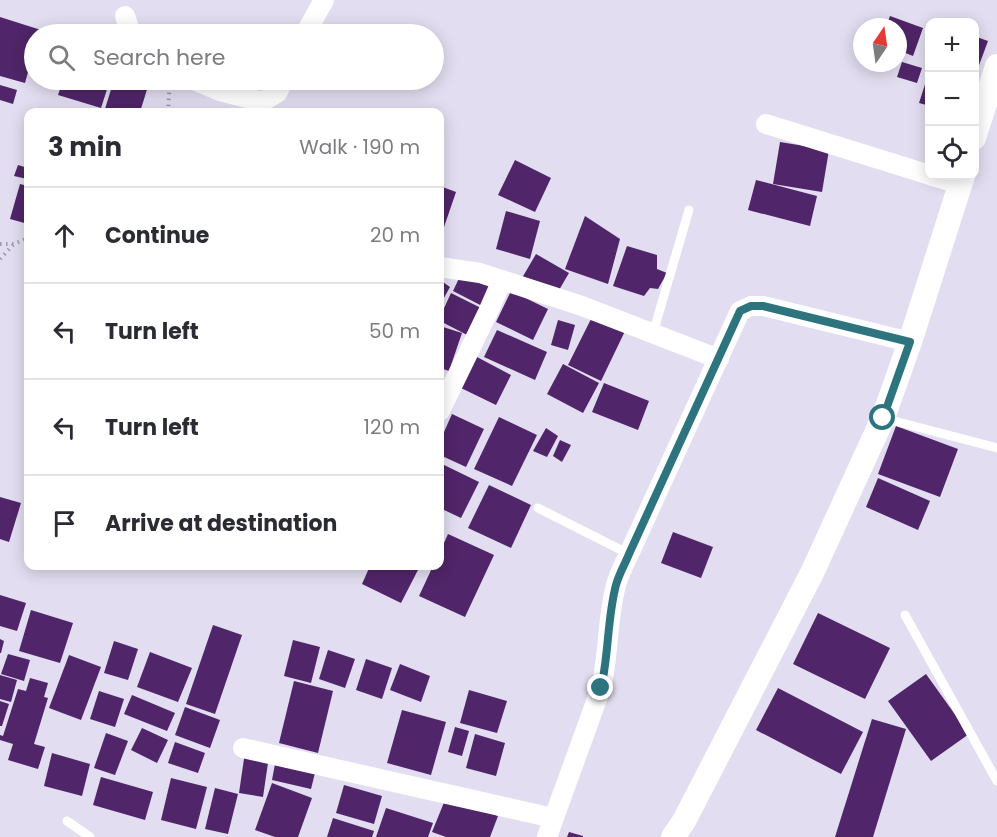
<!DOCTYPE html>
<html lang="en">
<head>
<meta charset="utf-8">
<style>
	:root { --surface:#fff; --page:#f2f2f3; --text:#2b2b33; --muted:#7c7c81; --line:#e1e1e2 }
	body { margin:0; font-family:Poppins,sans-serif; background:var(--page); color:var(--text) }
	.controls { position:absolute; right:18px; top:18px; display:grid; overflow:hidden; border-radius:12px; box-shadow:0 3px 15px #0003 }
	.controls button { width:54px; height:54px; display:grid; place-items:center; padding:0; border:0; border-bottom:2px solid var(--line); background:var(--surface); color:var(--text); font:30px sans-serif }
	.compass { position:absolute; left:853px; top:18px; width:54px; height:54px; border-radius:50%; background:var(--surface); box-shadow:0 3px 15px #0003; rotate:13deg }
	.stop { position:absolute; width:18px; height:18px; margin:-14px; border:4px solid #2d747f; border-radius:50%; background:#fff }
	.stop.end { background:#2d747f; border-color:#fff; box-shadow:0 2px 6px #0008 }
	.list { margin:0; padding:0; list-style:none }
	h2 { display:flex; justify-content:space-between; align-items:center; height:78px; margin:0; padding:0 24px; font-size:26px }
	h2 small { font-size:20px; font-weight:400; color:var(--muted) }
	.list li { display:grid; grid-template-columns:39px 1fr auto; gap:18px; align-items:center; box-sizing:border-box; height:96px; padding:0 24px; border-top:2px solid var(--line) }
	.list b { display:block; font-size:22px; white-space:nowrap }
	.list em { font-size:20px; font-style:normal; color:var(--muted) }
	.icon { flex:none; width:33px; height:33px; fill:none; stroke:currentColor; stroke-width:2; stroke-linecap:round; stroke-linejoin:round }
	.map { position:relative; flex:none; width:997px; height:837px; overflow:hidden }
	.search { position:absolute; background:var(--surface); box-shadow:0 3px 15px #0003; left:24px; top:24px; width:420px; height:66px; display:flex; align-items:center; gap:15px; box-sizing:border-box; padding:0 21px; border-radius:33px; color:var(--muted); font-size:22px }
	.panel { position:absolute; background:var(--surface); box-shadow:0 3px 15px #0003; left:24px; top:108px; width:420px; height:462px; border-radius:12px }
	.map>svg:first-child { display:block }
	.building { fill:#502569 }
	.lines { fill:none; stroke-linecap:round; stroke-linejoin:round }
	.path { stroke:#9d99a8; stroke-width:4; stroke-dasharray:1.5 4.5; stroke-linecap:butt }
	.service { stroke:#fff; stroke-width:9 }
	.minor { stroke:#fff; stroke-width:20 }
	.tertiary { stroke:#fff; stroke-width:24 }
	.route { stroke:#2d747f; stroke-width:8 }
</style>
</head>
<body>
<div class="map">
<svg width="997" height="837" viewBox="0 0 997 837">
	<rect width="100%" height="100%" fill="#e2ddf0"/>
	<!-- building -->
	<g class="building">
		<polygon points="890,16 923,28 913,56 898,50 898,27 886,27"/>
		<polygon points="0,17 41,30 39,34 34,34 34,50 25,83 0,76"/>
		<polygon points="974,36 988,41 975,76 974,76"/>
		<polygon points="902,62 922,68 917,83 897,77"/>
		<polygon points="929,72 930,72 930,106 919,103"/>
		<polygon points="63,80 110,80 101,108 58,95"/>
		<polygon points="114,80 150,80 140,112 104,112"/>
		<polygon points="0,85 17,90 13,104 0,100"/>
		<polygon points="780,142 829,150 822,192 773,184"/>
		<polygon points="515,160 551,178 535,212 498,195"/>
		<polygon points="18,165 28,168 27,179 14,176"/>
		<polygon points="756,180 817,196 810,226 748,210"/>
		<polygon points="20,184 28,186 28,224 10,219"/>
		<polygon points="440,186 456,192 443,230 440,229"/>
		<polygon points="506,211 540,221 530,259 496,249"/>
		<polygon points="585,216 620,239 608,284 565,269"/>
		<polygon points="627,246 657,255 657,269 667,273 658,289 650,288 644,296 613,286"/>
		<polygon points="536,254 569,273 555,297 522,278"/>
		<polygon points="462,272 496,289 486,308 453,291"/>
		<polygon points="440,280 450,287 440,305"/>
		<polygon points="511,291 548,309 533,340 496,322"/>
		<polygon points="451,293 485,310 471,337 440,321 440,317"/>
		<polygon points="594,313 626,329 601,381 568,365"/>
		<polygon points="558,320 575,325 568,350 551,345"/>
		<polygon points="440,326 462,333 449,371 440,368"/>
		<polygon points="497,330 547,352 535,380 484,357"/>
		<polygon points="477,357 511,375 496,405 461,388"/>
		<polygon points="563,364 599,383 583,413 547,394"/>
		<polygon points="604,383 649,401 638,430 592,412"/>
		<polygon points="452,414 484,429 466,467 440,455 440,441"/>
		<polygon points="499,417 537,435 512,486 474,469"/>
		<polygon points="896,426 958,449 940,497 878,474"/>
		<polygon points="546,428 558,436 547,457 533,451"/>
		<polygon points="560,440 571,445 562,462 553,456"/>
		<polygon points="440,463 479,482 461,518 440,508"/>
		<polygon points="878,478 930,501 918,530 866,507"/>
		<polygon points="489,485 531,505 511,548 468,528"/>
		<polygon points="0,497 21,503 9,542 0,539"/>
		<polygon points="673,532 713,547 701,578 661,563"/>
		<polygon points="448,534 494,555 465,617 419,596 433,566 440,566 440,552"/>
		<polygon points="370,566 420,566 401,603 362,584"/>
		<polygon points="0,595 26,603 17,631 0,626"/>
		<polygon points="31,610 73,623 60,663 19,651"/>
		<polygon points="818,613 890,648 865,699 793,664"/>
		<polygon points="213,625 242,635 215,714 186,704"/>
		<polygon points="0,639 4,641 1,653 0,653"/>
		<polygon points="293,640 320,647 311,683 284,676"/>
		<polygon points="114,641 138,649 128,680 104,673"/>
		<polygon points="328,650 355,659 345,688 319,679"/>
		<polygon points="150,652 192,668 178,702 137,687"/>
		<polygon points="8,654 30,660 24,681 1,674"/>
		<polygon points="69,655 101,667 81,720 49,708"/>
		<polygon points="366,659 392,668 382,699 356,690"/>
		<polygon points="400,664 430,676 421,702 390,690"/>
		<polygon points="926,674 969,734 931,761 888,701"/>
		<polygon points="0,675 17,680 11,702 0,699"/>
		<polygon points="30,678 48,683 44,697 48,698 34,744 45,747 38,769 8,760 13,744 0,740 0,735 3,736 18,689 26,691"/>
		<polygon points="294,681 333,691 318,753 279,743"/>
		<polygon points="778,688 863,732 841,774 756,730"/>
		<polygon points="469,690 507,701 497,733 460,723"/>
		<polygon points="99,691 124,699 115,727 90,719"/>
		<polygon points="132,695 175,713 167,731 124,714"/>
		<polygon points="0,701 9,704 2,726 0,726"/>
		<polygon points="185,707 220,720 210,748 175,735"/>
		<polygon points="402,710 446,722 431,775 387,763"/>
		<polygon points="872,719 906,729 873,837 835,837"/>
		<polygon points="455,727 469,731 462,756 448,752"/>
		<polygon points="142,728 168,740 157,763 131,750"/>
		<polygon points="106,733 128,741 115,775 94,768"/>
		<polygon points="475,734 505,743 496,776 466,768"/>
		<polygon points="175,742 205,753 198,773 168,763"/>
		<polygon points="245,752 269,756 263,797 239,793"/>
		<polygon points="52,753 90,764 82,796 44,786"/>
		<polygon points="275,764 315,773 311,789 272,780"/>
		<polygon points="101,777 153,792 145,820 93,805"/>
		<polygon points="171,778 207,787 196,829 161,820"/>
		<polygon points="272,783 312,798 298,837 275,837 255,830"/>
		<polygon points="344,785 382,796 374,824 336,813"/>
		<polygon points="215,788 238,794 228,834 205,829"/>
		<polygon points="447,795 498,816 490,837 446,837 432,832"/>
		<polygon points="386,808 433,823 428,837 376,837"/>
		<polygon points="333,818 374,831 372,837 327,837"/>
		<polygon points="569,832 583,836 583,837 567,837"/>
	</g>
	<g class="lines">
		<!-- path -->
		<g class="path">
			<polyline points="168,112 170,80"/>
			<polyline points="0,244 14,244 28,238"/>
			<polyline points="0,259 13,245"/>
		</g>
		<!-- service -->
		<g class="service">
			<polyline points="653,333 689,210"/>
			<polyline points="883,418 997,448"/>
			<polyline points="538,508 629,554"/>
			<polyline points="905,615 997,781"/>
			<polyline points="67,821 90,837"/>
		</g>
		<!-- minor -->
		<g class="minor">
			<polyline points="125,16 131,34"/>
			<polyline points="305,34 324,0"/>
			<polyline points="194,80 220,91 262,102 277,93 284,80"/>
			<polyline points="766,124 930,175"/>
			<polyline points="932,176 960,184"/>
			<polyline points="440,267 480,273 582,306 719,359"/>
			<polyline points="440,411 488,312 502,280"/>
			<polyline points="243,748 553,818"/>
			<path d="M547 837 601 688C609 654 607 619 616 585 619 574 624 564 629 554L740 311 751 306H763L910 342"/>
		</g>
		<!-- tertiary -->
		<g class="tertiary">
			<polyline points="974,138 997,66"/>
			<polyline points="673,837 684,821 812,573 883,418 910,342 963,176"/>
		</g>
	</g>
	<g class="lines">
		<!-- route -->
		<path class="route" d="M601 688C609 654 607 619 616 585 619 574 625 564 629 554L740 311 751 306H763L910 342 883 418"/>
	</g>
</svg>
<div class="controls">
<button>+</button>
<button>−</button>
<button><svg class="icon" aria-label="locate" viewBox="0 0 24 24"><circle cx="12" cy="12" r="6"/><path d="M12 2v4M12 18v4M2 12h4M18 12h4"/></svg></button>
</div>
<svg class="compass" viewBox="-18 -18 36 36"><path d="M0-13l5 13h-10z" fill="#e53935"/><path d="M0 13l5-13h-10z" fill="#7c7c81"/></svg>
<div class="stop" style="left:883px;top:418px"></div>
<div class="stop end" style="left:601px;top:688px"></div>
<div class="search"><svg class="icon" aria-label="search" viewBox="0 0 24 24"><circle cx="10" cy="10" r="6"/><path d="M15 15l6 6"/></svg>Search here</div>
<section class="panel">
<h2>3 min<small>Walk · 190 m</small></h2>
<ul class="list">
<li><svg class="icon" aria-label="ahead" viewBox="0 0 24 24"><path d="M12 20V5M6 11l6-6 6 6"/></svg><div><b>Continue</b></div><em>20 m</em></li>
<li><svg class="icon" aria-label="left" viewBox="0 0 24 24"><path d="M17 20v-9H6M10 6l-5 5 5 5"/></svg><div><b>Turn left</b></div><em>50 m</em></li>
<li><svg class="icon" aria-label="left" viewBox="0 0 24 24"><path d="M17 20v-9H6M10 6l-5 5 5 5"/></svg><div><b>Turn left</b></div><em>120 m</em></li>
<li><svg class="icon" aria-label="arrive" viewBox="0 0 24 24"><path d="M6 21V4h12l-3 4 3 4H6"/></svg><div><b>Arrive at destination</b></div></li>
</ul>
</section>
</div>
</body>
</html>
